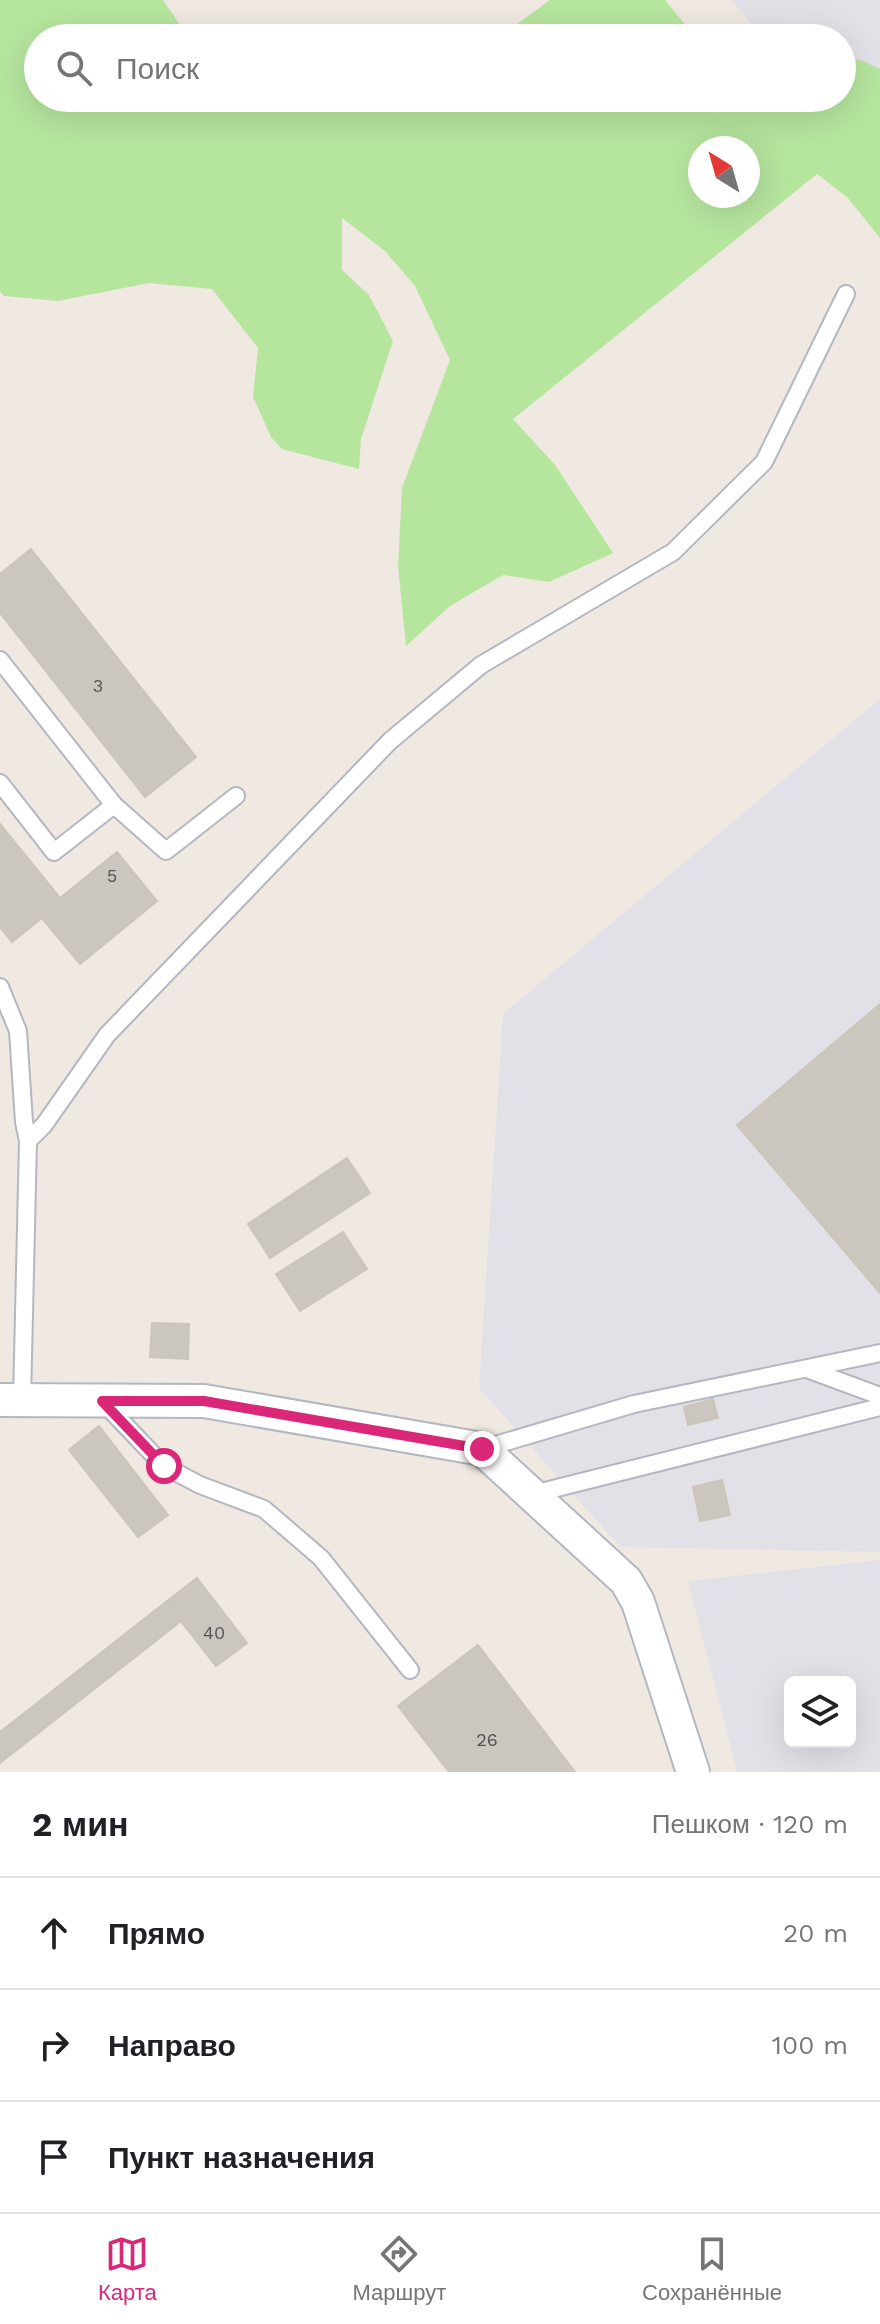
<!DOCTYPE html>
<html lang="ru">
<head>
<meta charset="utf-8">
<style>
	:root { --surface:#fff; --page:#f2f2f2; --text:#202124; --muted:#757577; --line:#e0e0e0; --accent:#db2777 }
	body { margin:0; font-family:"Work Sans",sans-serif; background:var(--page); color:var(--text) }
	.controls { position:absolute; right:24px; bottom:24px; display:grid; overflow:hidden; border-radius:12px; box-shadow:0 8px 32px #0002 }
	.controls button { width:72px; height:72px; display:grid; place-items:center; padding:0; border:0; border-bottom:2px solid var(--line); background:var(--surface); color:var(--text); font:40px sans-serif }
	.compass { position:absolute; left:688px; top:136px; width:72px; height:72px; border-radius:50%; background:var(--surface); box-shadow:0 8px 32px #0002; rotate:323deg }
	.stop { position:absolute; width:24px; height:24px; margin:-18px; border:6px solid #db2777; border-radius:50%; background:#fff }
	.stop.end { background:#db2777; border-color:#fff; box-shadow:0 2px 8px #0008 }
	.list { margin:0; padding:0; list-style:none }
	h2 { display:flex; justify-content:space-between; align-items:center; height:104px; margin:0; padding:0 32px; font-size:34px }
	h2 small { font-size:26px; font-weight:400; color:var(--muted) }
	.list li { display:grid; grid-template-columns:52px 1fr auto; gap:24px; align-items:center; box-sizing:border-box; height:112px; padding:0 32px; border-top:2px solid var(--line) }
	.list b { display:block; font-size:30px; white-space:nowrap }
	.list em { font-size:26px; font-style:normal; color:var(--muted) }
	.icon { flex:none; width:44px; height:44px; fill:none; stroke:currentColor; stroke-width:2; stroke-linecap:round; stroke-linejoin:round }
	.map { position:relative; flex:none; width:880px; height:1772px; overflow:hidden }
	.search { position:absolute; background:var(--surface); box-shadow:0 8px 32px #0002; left:24px; right:24px; top:24px; height:88px; display:flex; align-items:center; gap:20px; box-sizing:border-box; padding:0 28px; border-radius:44px; color:var(--muted); font-size:30px }
	.sheet { height:440px; background:var(--surface) }
	nav { display:flex; justify-content:space-around; align-items:center; box-sizing:border-box; height:112px; border-top:2px solid var(--line); background:var(--surface); font-size:22px; color:var(--muted) }
	nav a { display:grid; justify-items:center; gap:4px }
	nav .on { color:var(--accent) }
	.map>svg:first-child { display:block }
	.industrial { fill:#e3e1e8; fill-rule:evenodd }
	.green { fill:#b6e59e; fill-rule:evenodd }
	.building { fill:#cbc7bf; stroke:#cbc5ba; stroke-width:2 }
	.lines { fill:none; stroke-linecap:round; stroke-linejoin:round }
	.lane-casing { stroke:#b4b7c1; stroke-width:20 }
	.street-casing { stroke:#b4b7c1; stroke-width:36 }
	.lane { stroke:#fff; stroke-width:16 }
	.street { stroke:#fff; stroke-width:32 }
	.route { stroke:#db2777; stroke-width:10 }
	.labels { text-anchor:middle; dominant-baseline:central; stroke-width:6; stroke-linejoin:round; paint-order:stroke }
	.number-label { font-size:18px; fill:#555452 }
</style>
</head>
<body>
<div class="map">
<svg width="880" height="1772" viewBox="0 0 880 1772">
	<rect width="100%" height="100%" fill="#efe9e1"/>
	<!-- industrial -->
	<g class="industrial">
		<polygon points="731,0 880,0 880,174 842,98 842,38 764,38"/>
		<polygon points="880,699 880,1552 620,1547 479,1388 503,1014"/>
		<path d="M880 1560V1772H737L688 1581ZM850 1682V1742H790V1682Z"/>
	</g>
	<!-- green -->
	<g class="green">
		<path d="M0 0H163L189 38H38V98H372L410 102 415 98H842V65L858 59 880 69V238L848 198 817 174 513 419 555 465 613 553 549 582 503 575 450 606 406 646 398 566 402 488 450 360 415 286 385 251 342 218V270L369 295 393 341 361 439 359 469 282 449 271 437 253 397 258 348 212 289 149 283 58 301 4 296 0 291ZM700 148H748V196H700Z"/>
		<polygon points="550,0 665,0 696,38 498,38"/>
	</g>
	<!-- building -->
	<g class="building">
		<polygon points="31,549 196,757 145,797 0,613 0,574"/>
		<polygon points="0,824 60,898 117,852 157,901 80,964 42,918 12,942 0,927"/>
		<polygon points="880,1004 880,1293 737,1125"/>
		<polygon points="347,1158 370,1193 270,1258 248,1224"/>
		<polygon points="343,1232 367,1269 300,1311 276,1274"/>
		<polygon points="152,1323 189,1324 188,1359 150,1357"/>
		<polygon points="713,1399 718,1418 688,1425 684,1407"/>
		<polygon points="99,1426 168,1515 138,1537 69,1450"/>
		<polygon points="722,1480 730,1515 700,1521 693,1487"/>
		<polygon points="197,1578 247,1643 216,1666 166,1602"/>
		<polygon points="166,1602 181,1621 0,1763 0,1732"/>
		<polygon points="478,1645 575,1772 449,1772 398,1706"/>
	</g>
	<g class="lines">
		<defs>
			<g id="lane">
				<polyline points="0,660 114,805"/>
				<polyline points="0,783 54,852 114,805 166,851 236,796"/>
				<polyline points="0,987 18,1031 24,1122 28,1141 22,1400"/>
				<polyline points="28,1141 44,1125 107,1035 390,741 481,665 673,552 764,462 846,294"/>
				<polyline points="807,1369 880,1396"/>
				<polyline points="103,1402 164,1466 200,1485 264,1509 321,1558 410,1670"/>
				<polyline points="482,1449 634,1404 880,1353"/>
				<polyline points="533,1494 880,1407"/>
			</g>
			<polyline id="street" points="0,1400 204,1401 482,1449 626,1581 638,1602 693,1772"/>
		</defs>
		<!-- lane casing -->
		<use href="#lane" class="lane-casing"/>
		<!-- street casing -->
		<use href="#street" class="street-casing"/>
		<!-- lane -->
		<use href="#lane" class="lane"/>
		<!-- street -->
		<use href="#street" class="street"/>
	</g>
	<g class="lines">
		<!-- route -->
		<polyline class="route" points="164,1466 102,1401 204,1401 482,1449"/>
	</g>
	<g class="labels">
		<!-- number labels -->
		<g class="number-label">
			<text x="98" y="685">3</text>
			<text x="112" y="875">5</text>
			<text x="214" y="1632">40</text>
			<text x="487" y="1739">26</text>
		</g>
	</g>
</svg>
<div class="controls">
<button><svg class="icon" aria-label="layers" viewBox="0 0 24 24"><path d="M12 4l9 5-9 5-9-5zM3 14l9 5 9-5"/></svg></button>
</div>
<svg class="compass" viewBox="-18 -18 36 36"><path d="M0-13l5 13h-10z" fill="#e53935"/><path d="M0 13l5-13h-10z" fill="#757577"/></svg>
<div class="stop" style="left:164px;top:1466px"></div>
<div class="stop end" style="left:482px;top:1449px"></div>
<div class="search"><svg class="icon" aria-label="search" viewBox="0 0 24 24"><circle cx="10" cy="10" r="6"/><path d="M15 15l6 6"/></svg>Поиск</div>
</div>
<section class="sheet">
<h2>2 мин<small>Пешком · 120 m</small></h2>
<ul class="list">
<li><svg class="icon" aria-label="ahead" viewBox="0 0 24 24"><path d="M12 20V5M6 11l6-6 6 6"/></svg><div><b>Прямо</b></div><em>20 m</em></li>
<li><svg class="icon" aria-label="right" viewBox="0 0 24 24"><path d="M7 20v-9h11M14 6l5 5-5 5"/></svg><div><b>Направо</b></div><em>100 m</em></li>
<li><svg class="icon" aria-label="arrive" viewBox="0 0 24 24"><path d="M6 21V4h12l-3 4 3 4H6"/></svg><div><b>Пункт назначения</b></div></li>
</ul>
</section>
<nav>
<a class="on"><svg class="icon" aria-label="map" viewBox="0 0 24 24"><path d="M3 6l6-2 6 2 6-2v14l-6 2-6-2-6 2zM9 4v14M15 6v14"/></svg>Карта</a>
<a><svg class="icon" aria-label="directions" viewBox="0 0 24 24"><path d="M12 3l9 9-9 9-9-9zM9 14v-3h6M13 9l2 2-2 2"/></svg>Маршрут</a>
<a><svg class="icon" aria-label="saved" viewBox="0 0 24 24"><path d="M7 4h10v16l-5-4-5 4z"/></svg>Сохранённые</a>
</nav>
</body>
</html>
